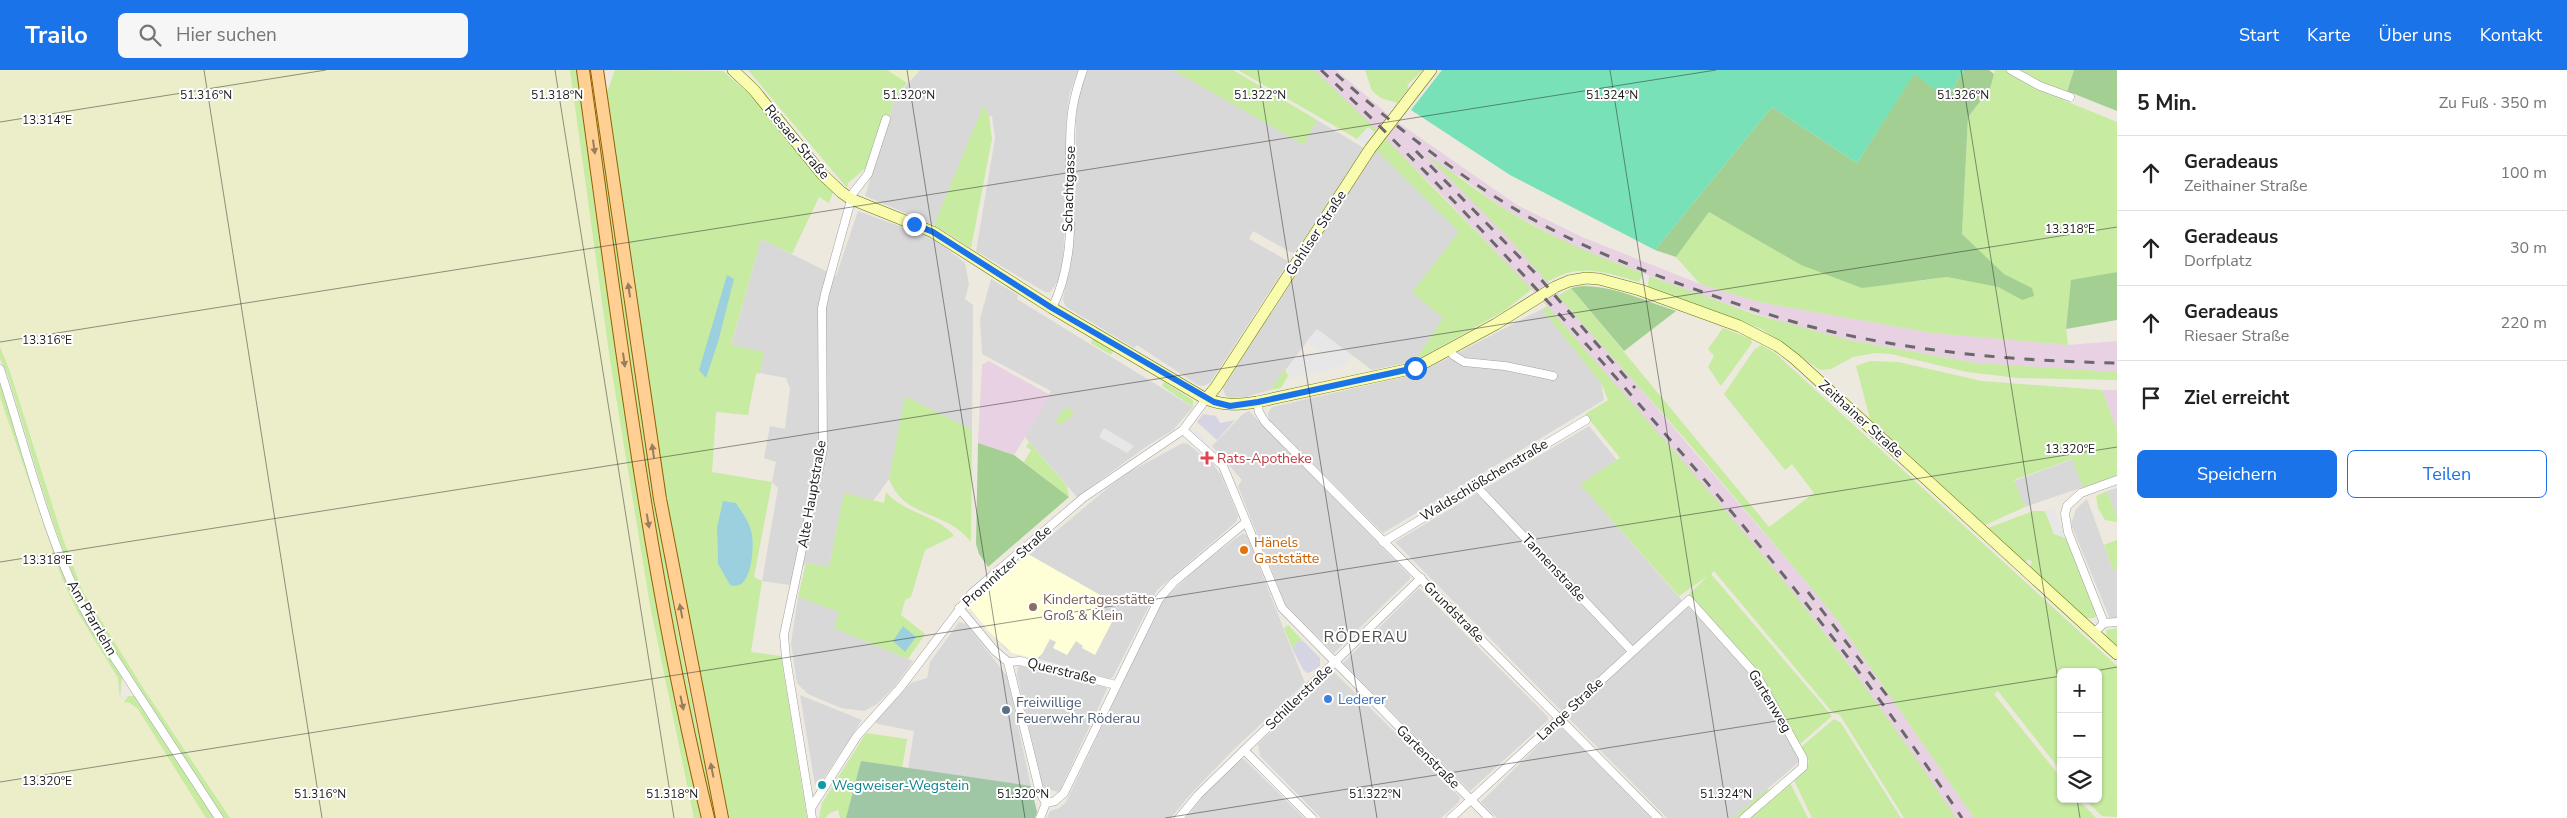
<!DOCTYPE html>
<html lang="de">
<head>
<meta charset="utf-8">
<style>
	:root { --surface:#fff; --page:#f6f6f6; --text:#222; --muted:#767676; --line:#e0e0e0; --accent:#1a73e8 }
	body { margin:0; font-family:"Nunito Sans",sans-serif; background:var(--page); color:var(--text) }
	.controls { position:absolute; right:15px; bottom:15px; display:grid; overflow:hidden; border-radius:8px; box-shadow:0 1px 4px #0004 }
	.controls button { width:45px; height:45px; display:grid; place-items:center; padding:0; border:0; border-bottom:1px solid var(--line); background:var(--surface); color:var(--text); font:25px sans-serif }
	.stop { position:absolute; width:15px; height:15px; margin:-11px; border:4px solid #1a73e8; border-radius:50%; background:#fff }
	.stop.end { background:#1a73e8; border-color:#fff; box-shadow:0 1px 5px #0008 }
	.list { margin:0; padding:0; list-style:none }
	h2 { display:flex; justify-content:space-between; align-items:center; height:65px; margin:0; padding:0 20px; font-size:21px }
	h2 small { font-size:16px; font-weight:400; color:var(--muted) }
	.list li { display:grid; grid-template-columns:32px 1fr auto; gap:15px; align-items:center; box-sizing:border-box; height:75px; padding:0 20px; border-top:1px solid var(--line) }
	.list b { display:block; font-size:19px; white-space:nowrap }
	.list p { margin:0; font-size:16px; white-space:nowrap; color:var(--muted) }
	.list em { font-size:16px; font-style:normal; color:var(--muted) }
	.actions { display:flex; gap:10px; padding:15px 20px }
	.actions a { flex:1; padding:11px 0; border:1px solid var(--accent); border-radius:8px; text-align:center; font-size:18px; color:var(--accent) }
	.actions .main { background:var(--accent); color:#fff }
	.icon { flex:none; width:28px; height:28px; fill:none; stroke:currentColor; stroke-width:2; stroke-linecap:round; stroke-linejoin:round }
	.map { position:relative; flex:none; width:2117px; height:748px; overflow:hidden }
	header { display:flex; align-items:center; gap:30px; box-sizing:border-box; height:70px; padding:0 25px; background:var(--accent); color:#fff }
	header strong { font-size:24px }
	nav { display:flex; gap:28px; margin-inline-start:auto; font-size:18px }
	.search { width:350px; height:45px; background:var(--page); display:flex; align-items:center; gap:12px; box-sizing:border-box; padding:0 18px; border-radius:8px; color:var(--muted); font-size:19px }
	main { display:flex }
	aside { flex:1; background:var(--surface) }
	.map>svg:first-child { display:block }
	.residential { fill:#d9d8d8 }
	.industrial { fill:#e7d1e3 }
	.education { fill:#ffffd7 }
	.farmland { fill:#ebeec9 }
	.grass { fill:#c6eba1; fill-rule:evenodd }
	.forest { fill:#a4cf92 }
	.cemetery { fill:#9fc7a5 }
	.pitch { fill:#78e1b8 }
	.parking { fill:#e7e7e7 }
	.plaza { fill:#d4d4e3 }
	.water { fill:#9dd0de }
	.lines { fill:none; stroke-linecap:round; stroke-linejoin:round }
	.street-casing { stroke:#a2a2a2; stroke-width:9 }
	.secondary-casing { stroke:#687400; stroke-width:12 }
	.primary-casing { stroke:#926000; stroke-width:14 }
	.street { stroke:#fff; stroke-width:8 }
	.secondary { stroke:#f9fcae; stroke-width:11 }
	.primary { stroke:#ffcf93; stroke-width:12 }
	.rail { stroke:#696969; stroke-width:3; stroke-dasharray:10 10; stroke-linecap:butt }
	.oneway { fill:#987e5d }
	.route { stroke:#1a73e8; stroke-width:6 }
	.ticks { fill:none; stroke:#1b1b1b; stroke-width:1; stroke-opacity:0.45 }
	.health-dot { fill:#e0444e; stroke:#fff; stroke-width:2 }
	.food-dot { fill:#e8710a; stroke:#fff; stroke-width:2 }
	.education-dot { fill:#8d6e63; stroke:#fff; stroke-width:2 }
	.shop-dot { fill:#3f7fe0; stroke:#fff; stroke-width:2 }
	.service-dot { fill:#5c6f8a; stroke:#fff; stroke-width:2 }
	.culture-dot { fill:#0f9aa8; stroke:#fff; stroke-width:2 }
	.labels { text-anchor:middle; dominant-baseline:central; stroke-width:4; stroke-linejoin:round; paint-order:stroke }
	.street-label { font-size:14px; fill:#1b1b1b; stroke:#fff }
	.health-label { font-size:14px; fill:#be3a42; stroke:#fff; text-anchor:start }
	.food-label { font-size:14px; fill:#c56008; stroke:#fff; text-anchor:start }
	.education-label { font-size:14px; fill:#785e54; stroke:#fff; text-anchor:start }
	.shop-label { font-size:14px; fill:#366cbe; stroke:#fff; text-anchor:start }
	.service-label { font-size:14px; fill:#4e5e75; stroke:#fff; text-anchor:start }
	.culture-label { font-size:14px; fill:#0d838f; stroke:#fff; text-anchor:start }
	.quarter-label { font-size:16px; letter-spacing:1px; fill:#4e4e4e; stroke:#fff }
	.ticks-label { font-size:12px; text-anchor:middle; fill:#1b1b1b; stroke:#fff; stroke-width:4; stroke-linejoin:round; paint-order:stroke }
</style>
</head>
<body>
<header>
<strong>Trailo</strong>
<div class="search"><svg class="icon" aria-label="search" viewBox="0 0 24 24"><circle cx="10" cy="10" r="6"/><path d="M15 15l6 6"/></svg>Hier suchen</div>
<nav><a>Start</a><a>Karte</a><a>Über uns</a><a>Kontakt</a></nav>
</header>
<main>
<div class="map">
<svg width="2117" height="748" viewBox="0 0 2117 748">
	<rect width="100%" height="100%" fill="#ede9df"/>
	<!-- residential -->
	<g class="residential">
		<polygon points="920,0 1078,0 1069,26 1066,53 1067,115 1063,191 1059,210 1050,222 1045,222 976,181 995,68 992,46 989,47 984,35 934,155 865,126 895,28"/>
		<polygon points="1088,0 1173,0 1303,74 1317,50 1364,78 1294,184 1253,161 1249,169 1288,191 1288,193 1210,313 1203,316 1198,315 1137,275 1134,278 1066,237 1063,230 1069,193 1076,114 1076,50 1078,28"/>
		<polygon points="1376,80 1459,162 1412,222 1443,248 1415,291 1372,300 1317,259 1270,320 1246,327 1229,328 1225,325 1223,318"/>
		<polygon points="858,141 935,169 965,193 969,215 965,229 973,235 972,360 905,327 889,409 873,431 844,424 829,497 806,493 790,515 762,511 778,418 772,412 776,392 764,388 770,356 785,359 790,318 786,308 760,303 764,282 731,276 761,169 836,206"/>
		<polygon points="991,209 1018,225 1017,229 1020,231 1193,337 1173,360 1147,376 1077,427 1025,367 1051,321 982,284 980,249"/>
		<polygon points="1542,239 1601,313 1604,330 1383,463 1269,350 1268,343 1272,337 1417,304"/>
		<polygon points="1249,341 1410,506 1410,509 1334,583 1285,534 1238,416 1242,410 1212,376 1243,344"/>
		<polygon points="1589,356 1617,390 1580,414 1680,528 1755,608 1800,688 1798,693 1733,748 1667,748 1395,472"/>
		<polygon points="1183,373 1188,374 1213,394 1221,405 1238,446 1236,452 1157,520 1113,607 1109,609 1007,580 989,562 970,538 971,533 1110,416 1129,402"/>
		<polygon points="2073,389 2083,417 2025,437 2014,411"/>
		<polygon points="2117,418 2117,448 2107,421"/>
		<polygon points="2087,429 2113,500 2117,500 2117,548 2110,549 2071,454 2076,439"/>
		<polygon points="1243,463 1247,466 1305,613 1232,681 1189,726 1171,748 1047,748 1050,741 1059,738 1066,732 1156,543 1165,528 1200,496"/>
		<polygon points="1419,518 1548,647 1548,650 1470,721 1343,593"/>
		<polygon points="798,527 840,542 834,558 913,591 894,617 877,634 864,641 841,638 808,624 797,613 791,573"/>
		<polygon points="959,552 966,554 1007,606 1031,716 908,699 914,661 878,654 875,651 911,613 927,608 930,592"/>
		<polygon points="1022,596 1105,616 1107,619 1059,722 1043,718 1017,605 1018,597"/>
		<polygon points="1334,602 1460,727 1459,732 1441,748 1321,748 1260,686 1258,674"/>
		<polygon points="800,625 862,650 819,715 815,715"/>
		<polygon points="1558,656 1561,657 1651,748 1497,748 1481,732"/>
		<polygon points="1240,689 1244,689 1304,748 1186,748 1202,727"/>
	</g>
	<!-- industrial -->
	<g class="industrial">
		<polygon points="1314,0 1336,0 1396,51 1517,135 1582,167 1700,214 1759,232 1932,263 2068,275 2117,271 2117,302 2094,301 1976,293 1848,270 1797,257 1697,224 1572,176 1503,138 1455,103 1813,520 1841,555 1974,748 1956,748 1847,592 1801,533 1730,448 1547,236 1439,122"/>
		<polygon points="989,291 1050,325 1014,385 978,373 982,295"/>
		<polygon points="2102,320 2117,320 2117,360"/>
	</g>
	<!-- education -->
	<polygon class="education" points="1028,484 1102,526 1096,538 1114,548 1095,585 1082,578 1083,576 1076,571 1067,585 1053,578 1056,572 1050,569 1042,584 1036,589 1012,583 989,562 970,538 971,533"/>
	<!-- farmland -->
	<g class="farmland">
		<polygon points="0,0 570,0 610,290 650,535 694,748 230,748 143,618 82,520 63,469 10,302 0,277"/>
		<polygon points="887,0 920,0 907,13"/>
		<polygon points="0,327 62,508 77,541 118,608 119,627 138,639 206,748 0,748"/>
	</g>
	<!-- grass -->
	<g class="grass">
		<polygon points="570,0 577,0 656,533 701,748 694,748 650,535 610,290"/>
		<path d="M615 0 723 1 749 24 833 122 829 133 819 127 792 184 761 169 731 275 764 282 760 303 756 304 748 345 716 342 712 402 772 412 754 507 762 511 751 582 781 586 807 748H728L701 625 666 426 607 22ZM736 433C755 456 754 479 747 507L730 515 718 494 717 458Z"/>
		<polygon points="748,0 887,0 907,13 895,28 889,47 884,46 868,96 848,113 847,118"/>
		<polygon points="1173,0 1233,0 1317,50 1304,75"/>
		<polygon points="1238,0 1314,0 1377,60 1375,63 1368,57 1357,69"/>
		<polygon points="1365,0 1423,0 1407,15 1409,18 1397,33 1381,28 1372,21"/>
		<polygon points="1995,0 2074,0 2063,30 2117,52 2117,202 2071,211 2066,259 2068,275 1932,263 1759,232 1700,214 1676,187 1709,142 1801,195 1920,211 1947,207 1998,217 2022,230 2032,218 2004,204 1962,164 1968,47 1990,19"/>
		<path d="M596 24C631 266 661 510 717 748H714C657 512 628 270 593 30Z"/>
		<polygon points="984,34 989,47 992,69 971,178 934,155"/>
		<polygon points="1385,68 1532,219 1504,241 1415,291 1443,248 1412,222 1459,162 1376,80"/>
		<path d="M1426 85C1453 102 1478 122 1505 139 1549 166 1595 186 1643 203L1639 212C1604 202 1580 192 1547 212L1514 174Z"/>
		<polygon points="1649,206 1754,244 1848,270 1976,293 2117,302 2117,310 2018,308 1967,302 1891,284 1875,283 1853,287 1831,299 1820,300 1762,259 1648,217"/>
		<polygon points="1571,218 1769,457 1814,423 1792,394 1785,400 1724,324 1754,280 1761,275 1775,283 2117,596 2117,747 2102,746 2084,729 2098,729 2098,602 2061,602 2061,701 1998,621 1994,624 2061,708 2061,729 2078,729 2096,748 1974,748 1841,555 1813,520 1685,369 1558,226"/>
		<path d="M1547 236C1620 320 1694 402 1765 488 1833 571 1897 658 1956 748H1904L1840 645 1833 643 1714 501 1711 504 1832 646 1800 674 1760 604 1688 525 1708 506 1679 526 1580 414 1620 388 1585 344 1608 330 1601 313 1542 239Z"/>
		<polygon points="1723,258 1751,269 1752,273 1721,316 1708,297 1714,286 1708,279"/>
		<polygon points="1093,269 1113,281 1111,285 1091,273"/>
		<path d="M0 277 10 302 63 469 82 520 143 618 230 748H223L86 535C51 461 32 381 7 303L0 289Z"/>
		<polygon points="1870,291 1898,292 1982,311 2102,320 2117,360 2117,408 2088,418 2083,417 2072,389 2014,410 2025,437 1985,455 1870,349 1856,296"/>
		<polygon points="1285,299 1288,306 1281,318 1270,320"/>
		<polygon points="1164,312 1193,330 1193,337 1162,316"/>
		<polygon points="0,313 65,507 80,539 122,606 120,629 118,608 77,541 62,508 0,327"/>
		<path d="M905 326 972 360 971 472C947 440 904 449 889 409Z"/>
		<polygon points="1068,337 1074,345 1061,354 1055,352 1062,341"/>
		<polygon points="1029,372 1067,416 1069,427 1024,392 1031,380 1026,377"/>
		<polygon points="2107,421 2117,448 2117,452 2105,450 2098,438 2096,426"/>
		<path d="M886 422C903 443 940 446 954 466L925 480 911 527 905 530 901 545 925 564 908 589 834 558 839 542 798 527 806 493 829 497 844 423 884 433Z"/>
		<polygon points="2033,441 2045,441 2054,464 2066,468 2097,545 2094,548 2086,548 2030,497 2032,492 2029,489 2025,492 1988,458"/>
		<polygon points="2117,470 2117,500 2113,500 2104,475"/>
		<polygon points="1288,555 1302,570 1295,573 1293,580 1284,558"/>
		<polygon points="2117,558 2117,577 2107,568 2106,560"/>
		<polygon points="128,626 134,626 215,748 206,748 138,639 130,633 124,632"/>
		<polygon points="1834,649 1841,653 1901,748 1812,748 1794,710 1807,697 1809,691 1801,677"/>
		<polygon points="866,663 907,669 902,698 861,691 846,748 840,748 838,740 830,743 825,748 819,748 822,733"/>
		<polygon points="1790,713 1808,748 1749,748"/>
		<polygon points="1768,718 1769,722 1739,748 1733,748"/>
	</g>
	<!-- forest -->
	<g class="forest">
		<polygon points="1964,0 1989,0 1994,4 1990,19 1968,47 1962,164 2004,204 2032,218 2034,226 2022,230 1998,217 1947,207 1862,218 1801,195 1709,142 1676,187 1655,180 1772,37 1857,93 1914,3 1947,28"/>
		<polygon points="2074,0 2117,0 2117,41 2067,21"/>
		<polygon points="2117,202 2117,250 2066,259 2071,210"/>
		<path d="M1582 216C1615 216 1645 231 1676 241L1624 281 1571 218Z"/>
		<polygon points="978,373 1014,385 1069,427 988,497 979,484 976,474"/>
	</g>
	<!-- cemetery -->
	<polygon class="cemetery" points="861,691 1031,716 1037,742 1035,748 846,748"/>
	<!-- pitch -->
	<polygon class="pitch" points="1442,0 1964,0 1947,28 1914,4 1857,93 1772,37 1655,180 1510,105 1411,40"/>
	<!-- parking -->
	<g class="parking">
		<polygon points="1368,57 1375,63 1366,75 1357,69"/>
		<polygon points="1317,259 1351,285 1350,288 1345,295 1290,309 1287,299 1296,287 1321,283 1306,272"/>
		<polygon points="1104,358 1134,376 1127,383 1099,367"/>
		<polygon points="1195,359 1211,374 1206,380 1190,365"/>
		<polygon points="2054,437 2056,444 2066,468 2054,464 2045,441"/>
	</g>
	<!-- plaza -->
	<g class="plaza">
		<polygon points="1203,344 1216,346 1220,353 1235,350 1217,370 1197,352"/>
		<polygon points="1302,570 1320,588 1320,596 1311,602 1307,603 1303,599 1293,580 1295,573"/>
	</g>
	<!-- water -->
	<g class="water">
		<polygon points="727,205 734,209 718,272 706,308 699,300"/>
		<path d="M723 431 736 433C743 443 750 453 752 465 754 478 752 523 730 515L718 494 717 458Z"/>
		<polygon points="903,556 916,567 905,582 893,571"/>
	</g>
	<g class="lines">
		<defs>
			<g id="street">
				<polyline points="2011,0 2040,16 2070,27"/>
				<path d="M1052 238C1081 181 1066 113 1071 52 1072 34 1077 17 1083 0"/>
				<polyline points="1450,280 1453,285 1464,292 1505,296 1553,306"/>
				<path d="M0 299C27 381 49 478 91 552L219 748"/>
				<polyline points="1257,332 1259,342 1265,352 1658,748"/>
				<polyline points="1183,360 1223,396 1282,538 1489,748"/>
				<polyline points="1475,415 1632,581"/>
				<polyline points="1383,472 1586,350"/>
				<polyline points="959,538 994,580 1008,592 1040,723 1046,733"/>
				<polyline points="2104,553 2068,462 2065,444 2067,436 2081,423 2117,410"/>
				<polyline points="2094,563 2104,553 2117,552"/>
				<polyline points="1008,592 1020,591 1116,615"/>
				<polyline points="1244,680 1312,748"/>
				<polyline points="811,738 857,666 900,618 972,523 1083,428 1183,360 1206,329"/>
				<polyline points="812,748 786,588 784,565 823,379 822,238 825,224 853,123 868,104 886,49"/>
				<polyline points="1040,748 1046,733 1055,731 1064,723 1159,529 1174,512 1246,452"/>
				<polyline points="1179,748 1198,725 1421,508"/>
				<polyline points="1451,748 1689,530 1757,606 1803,688 1803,697 1744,748"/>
			</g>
			<g id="secondary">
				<path d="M733 0 754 20 822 104 841 122 851 129 933 162 1052 238 1206 329C1225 336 1238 335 1257 332L1415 298 1496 254 1555 217 1569 211 1586 208 1599 209 1640 220 1739 256 1778 276 1795 289 2117 584"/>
				<polyline points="1206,329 1216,317 1370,79 1431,0"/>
			</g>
			<g id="primary">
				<path d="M583 0C618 250 648 503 708 748"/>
				<polyline points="597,0 660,429 722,748"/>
			</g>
		</defs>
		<!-- street casing -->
		<use href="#street" class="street-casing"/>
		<!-- secondary casing -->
		<use href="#secondary" class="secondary-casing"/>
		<!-- primary casing -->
		<use href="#primary" class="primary-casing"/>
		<!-- street -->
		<use href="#street" class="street"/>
		<!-- secondary -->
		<use href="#secondary" class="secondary"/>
		<!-- primary -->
		<use href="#primary" class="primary"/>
		<!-- rail -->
		<g class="rail">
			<path d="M1321 0C1434 106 1537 217 1639 334 1755 466 1865 601 1962 748"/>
			<path d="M1336 4C1394 56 1468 114 1536 151 1581 176 1629 195 1677 213 1723 229 1769 246 1816 258 1914 282 2016 291 2117 293"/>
			<polyline points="1416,81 1538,206 1635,318"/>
			<polyline points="1808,522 1888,627"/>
		</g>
	</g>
	<!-- one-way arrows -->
	<defs><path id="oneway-solid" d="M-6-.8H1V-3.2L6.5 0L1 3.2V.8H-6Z" transform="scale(1.25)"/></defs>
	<g class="oneway">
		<use href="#oneway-solid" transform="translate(594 77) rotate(82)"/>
		<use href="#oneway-solid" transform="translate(629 220) rotate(-98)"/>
		<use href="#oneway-solid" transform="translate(624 290) rotate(82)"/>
		<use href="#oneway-solid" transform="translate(653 381) rotate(-98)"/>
		<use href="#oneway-solid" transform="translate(648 451) rotate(80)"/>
		<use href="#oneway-solid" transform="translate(681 541) rotate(-101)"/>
		<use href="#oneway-solid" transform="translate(682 633) rotate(78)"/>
		<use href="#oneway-solid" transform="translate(712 700) rotate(-101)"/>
	</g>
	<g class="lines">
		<!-- route -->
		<polyline class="route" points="914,154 933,162 1052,238 1214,332 1230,336 1258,332 1415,298"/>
	</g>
	<!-- ticks -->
	<path class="ticks" d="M204 0 322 748M555 0 674 748M907 0 1025 748M1258 0 1377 748M1610 0 1728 748M1961 0 2061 629M0 52 326 0M0 272 1716 0M0 492 2117 157M2089 602 2117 597M0 712 2117 377M2077 729 2080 748M1165 748 2061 606"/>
	<!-- markers -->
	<path class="health-dot" d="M1204.5 380.5h5v5h5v5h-5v5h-5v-5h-5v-5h5z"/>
	<circle class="food-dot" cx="1244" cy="480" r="5"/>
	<circle class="education-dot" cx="1033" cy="537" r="5"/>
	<circle class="shop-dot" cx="1328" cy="629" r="5"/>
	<circle class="service-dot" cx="1006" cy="640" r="5"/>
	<circle class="culture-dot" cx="822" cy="715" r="5"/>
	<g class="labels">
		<!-- street labels -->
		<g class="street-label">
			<text transform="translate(797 72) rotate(50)">Riesaer Straße</text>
			<text transform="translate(1069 119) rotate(-88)">Schachtgasse</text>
			<text transform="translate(1316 163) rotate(-57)">Gohliser Straße</text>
			<text transform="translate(1861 349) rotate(42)">Zeithainer Straße</text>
			<text transform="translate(1484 410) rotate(-31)">Waldschlößchenstraße</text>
			<text transform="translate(812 424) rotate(-80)">Alte Hauptstraße</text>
			<text transform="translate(1007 496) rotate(-42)">Promnitzer Straße</text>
			<text transform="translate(1554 498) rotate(47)">Tannenstraße</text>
			<text transform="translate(1454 542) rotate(45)">Grundstraße</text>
			<text transform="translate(92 548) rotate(60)">Am Pfarrlehn</text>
			<text transform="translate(1062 601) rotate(14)">Querstraße</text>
			<text transform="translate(1299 627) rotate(-44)">Schillerstraße</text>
			<text transform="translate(1770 631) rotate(59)">Gartenweg</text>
			<text transform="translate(1570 639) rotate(-43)">Lange Straße</text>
			<text transform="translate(1428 687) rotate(45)">Gartenstraße</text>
		</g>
		<!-- health labels -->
		<g class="health-label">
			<text x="1217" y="388">Rats-Apotheke</text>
		</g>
		<!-- food labels -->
		<g class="food-label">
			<text x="1254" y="472">Hänels<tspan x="1254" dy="16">Gaststätte</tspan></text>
		</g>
		<!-- education labels -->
		<g class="education-label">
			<text x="1043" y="529">Kindertagesstätte<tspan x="1043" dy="16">Groß &amp; Klein</tspan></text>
		</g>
		<!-- shop labels -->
		<g class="shop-label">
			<text x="1338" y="629">Lederer</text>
		</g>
		<!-- service labels -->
		<g class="service-label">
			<text x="1016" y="632">Freiwillige<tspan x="1016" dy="16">Feuerwehr Röderau</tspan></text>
		</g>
		<!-- culture labels -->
		<g class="culture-label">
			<text x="832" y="715">Wegweiser-Wegstein</text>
		</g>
		<!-- quarter labels -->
		<g class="quarter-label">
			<text x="1366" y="567">RÖDERAU</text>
		</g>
	</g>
	<g class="ticks-label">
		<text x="206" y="29">51.316°N</text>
		<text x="557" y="29">51.318°N</text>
		<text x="909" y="29">51.320°N</text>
		<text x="1260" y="29">51.322°N</text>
		<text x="1612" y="29">51.324°N</text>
		<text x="1963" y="29">51.326°N</text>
		<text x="47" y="54">13.314°E</text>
		<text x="2070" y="163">13.318°E</text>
		<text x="47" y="274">13.316°E</text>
		<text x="2070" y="383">13.320°E</text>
		<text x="47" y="494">13.318°E</text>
		<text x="47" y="715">13.320°E</text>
		<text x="320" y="728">51.316°N</text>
		<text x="672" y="728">51.318°N</text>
		<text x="1023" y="728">51.320°N</text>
		<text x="1375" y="728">51.322°N</text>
		<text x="1726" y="728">51.324°N</text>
	</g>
</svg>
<div class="controls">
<button>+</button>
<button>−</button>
<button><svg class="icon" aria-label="layers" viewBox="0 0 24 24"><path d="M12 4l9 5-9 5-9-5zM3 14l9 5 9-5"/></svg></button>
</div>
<div class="stop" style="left:1415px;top:298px"></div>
<div class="stop end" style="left:914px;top:154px"></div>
</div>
<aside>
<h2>5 Min.<small>Zu Fuß · 350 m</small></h2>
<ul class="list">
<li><svg class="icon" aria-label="ahead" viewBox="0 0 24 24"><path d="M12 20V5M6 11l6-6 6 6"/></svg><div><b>Geradeaus</b><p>Zeithainer Straße</p></div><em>100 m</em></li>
<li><svg class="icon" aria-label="ahead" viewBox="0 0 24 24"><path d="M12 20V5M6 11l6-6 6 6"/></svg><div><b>Geradeaus</b><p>Dorfplatz</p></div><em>30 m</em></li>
<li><svg class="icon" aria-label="ahead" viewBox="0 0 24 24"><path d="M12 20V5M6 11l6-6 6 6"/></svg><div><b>Geradeaus</b><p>Riesaer Straße</p></div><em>220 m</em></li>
<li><svg class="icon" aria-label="arrive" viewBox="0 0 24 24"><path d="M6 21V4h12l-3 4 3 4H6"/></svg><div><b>Ziel erreicht</b></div></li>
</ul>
<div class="actions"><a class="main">Speichern</a><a>Teilen</a></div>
</aside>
</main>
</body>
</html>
